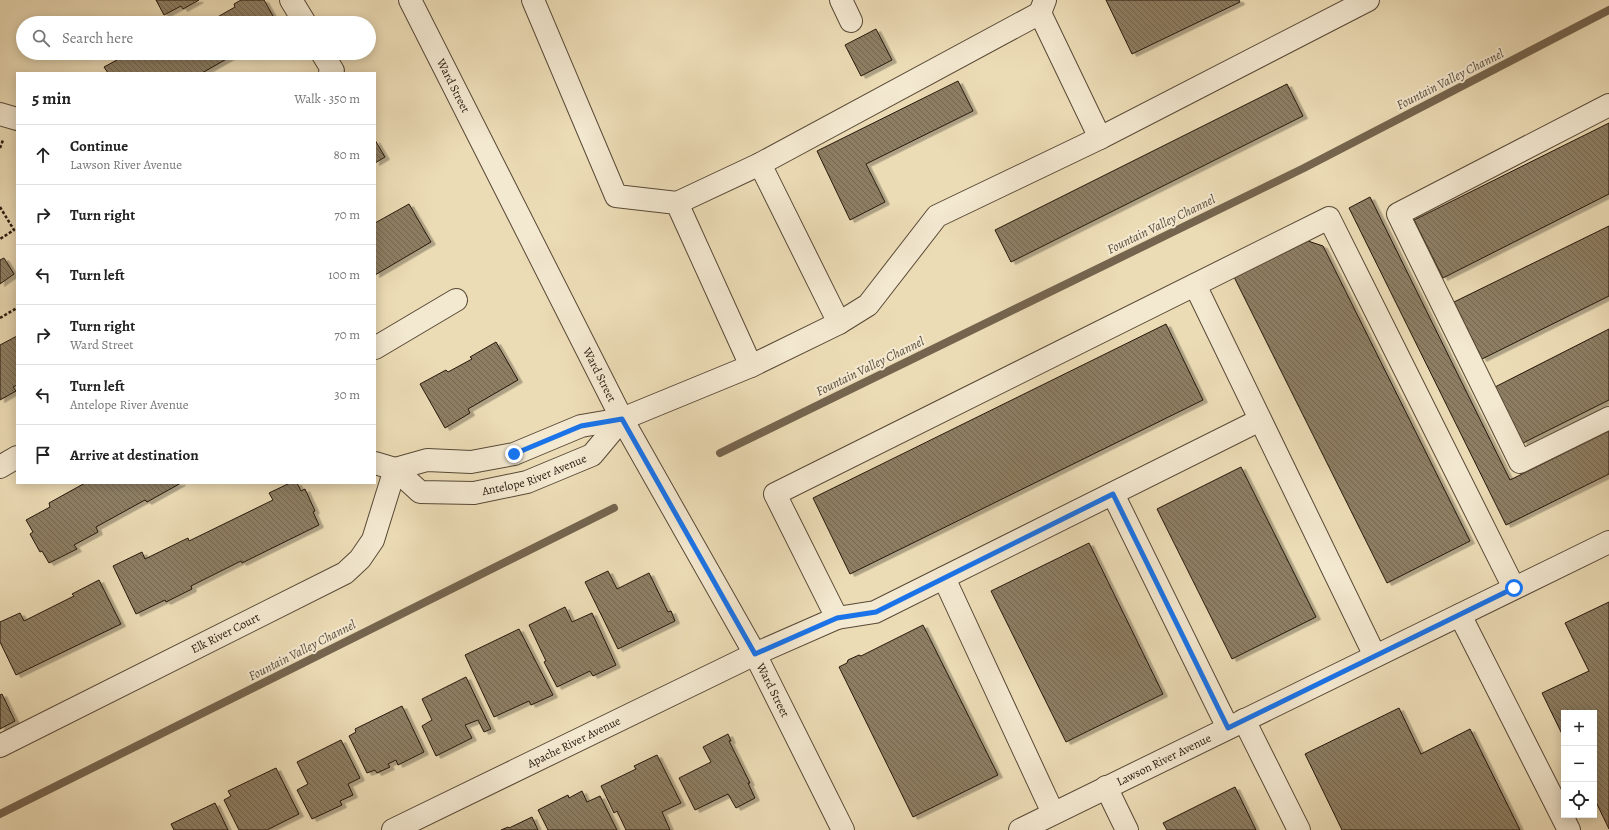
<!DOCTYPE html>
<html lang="en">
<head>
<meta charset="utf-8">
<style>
	:root { --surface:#fff; --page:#f6f6f6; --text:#222; --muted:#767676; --line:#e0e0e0 }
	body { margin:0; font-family:Alegreya,serif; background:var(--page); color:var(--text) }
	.controls { position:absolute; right:12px; bottom:12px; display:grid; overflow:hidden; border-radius:0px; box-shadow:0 2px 10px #0003 }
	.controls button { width:36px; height:36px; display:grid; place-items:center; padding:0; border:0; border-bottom:1px solid var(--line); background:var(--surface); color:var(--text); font:20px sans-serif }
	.stop { position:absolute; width:12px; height:12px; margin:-9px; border:3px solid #1a73e8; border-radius:50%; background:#fff }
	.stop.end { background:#1a73e8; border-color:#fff; box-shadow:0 1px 4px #0008 }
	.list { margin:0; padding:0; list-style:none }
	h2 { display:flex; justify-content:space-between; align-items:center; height:52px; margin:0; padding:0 16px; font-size:17px }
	h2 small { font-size:13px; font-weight:400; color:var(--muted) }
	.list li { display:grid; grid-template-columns:26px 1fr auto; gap:12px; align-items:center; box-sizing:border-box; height:60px; padding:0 16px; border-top:1px solid var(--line) }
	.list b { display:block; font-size:15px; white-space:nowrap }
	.list p { margin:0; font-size:13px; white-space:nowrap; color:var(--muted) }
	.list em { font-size:13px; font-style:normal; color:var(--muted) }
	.icon { flex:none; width:22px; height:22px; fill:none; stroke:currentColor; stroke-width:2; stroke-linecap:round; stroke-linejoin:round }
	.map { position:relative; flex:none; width:1609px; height:830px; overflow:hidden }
	.search { position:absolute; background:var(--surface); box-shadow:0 2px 10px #0003; left:16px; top:16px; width:360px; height:44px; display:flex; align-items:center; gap:10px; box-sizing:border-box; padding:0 14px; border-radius:22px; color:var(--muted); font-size:15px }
	.panel { position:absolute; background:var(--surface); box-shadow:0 2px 10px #0003; left:16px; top:72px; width:360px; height:412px; border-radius:0px }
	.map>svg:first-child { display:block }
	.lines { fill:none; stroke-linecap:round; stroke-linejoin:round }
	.stream { stroke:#75654f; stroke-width:8 }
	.building { fill:url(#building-back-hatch); stroke:#26180c; filter:url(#shadow) }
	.minor-casing { stroke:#584936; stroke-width:24 }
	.path { stroke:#26180c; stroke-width:2.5; stroke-dasharray:3 2; stroke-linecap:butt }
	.minor { stroke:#f3e8d0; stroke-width:22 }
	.route { stroke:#1a73e8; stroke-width:5 }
	.labels { text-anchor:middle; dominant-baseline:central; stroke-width:4; stroke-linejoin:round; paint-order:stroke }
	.street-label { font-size:12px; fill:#26180c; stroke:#f3e8d0 }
	.water-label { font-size:13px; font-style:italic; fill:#5a4c39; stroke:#f3e8d0 }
</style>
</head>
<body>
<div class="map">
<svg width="1609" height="830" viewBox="0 0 1609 830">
	<defs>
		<pattern id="building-back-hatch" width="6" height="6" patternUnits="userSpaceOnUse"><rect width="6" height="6" fill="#8d7e64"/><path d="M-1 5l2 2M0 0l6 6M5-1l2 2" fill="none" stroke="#736651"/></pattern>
		<filter id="shadow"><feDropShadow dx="4.5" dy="2.5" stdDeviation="0" flood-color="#0004"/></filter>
	</defs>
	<rect width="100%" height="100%" fill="#ecdcb6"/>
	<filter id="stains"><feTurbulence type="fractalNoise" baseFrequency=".005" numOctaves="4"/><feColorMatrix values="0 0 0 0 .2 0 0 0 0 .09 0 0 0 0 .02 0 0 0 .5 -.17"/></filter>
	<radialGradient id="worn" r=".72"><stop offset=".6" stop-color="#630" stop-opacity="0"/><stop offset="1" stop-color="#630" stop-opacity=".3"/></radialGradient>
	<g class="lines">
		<!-- stream -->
		<g class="stream">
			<polyline points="720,453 1304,168 1609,10"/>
			<polyline points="0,814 614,508"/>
		</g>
	</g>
	<!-- building -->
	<g class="building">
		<polygon points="156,0 199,0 183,9 181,6 164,15"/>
		<polygon points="241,0 264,0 277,23 207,23 235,7 234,4"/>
		<polygon points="1106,0 1239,0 1240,2 1132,54"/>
		<polygon points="876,29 892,60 861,76 845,45"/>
		<polygon points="130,53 132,53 135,59 145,53 237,53 202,73 108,73 104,67"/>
		<polygon points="958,81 973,111 866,164 885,202 850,220 817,151"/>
		<polygon points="1287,84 1303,116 1011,262 995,230"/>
		<polygon points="1609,123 1609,194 1443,278 1414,220"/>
		<polygon points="375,140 385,157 375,163"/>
		<polygon points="1370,197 1510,480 1609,431 1609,474 1506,525 1349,208"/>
		<polygon points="409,204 431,242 375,275 375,223"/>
		<polygon points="1609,226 1609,296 1482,359 1454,302"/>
		<polygon points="1308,241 1323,246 1470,541 1387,583 1234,277"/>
		<polygon points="4,258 14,274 0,284 0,260"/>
		<polygon points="1166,324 1203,400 850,574 813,498"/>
		<polygon points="1609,329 1609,400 1523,443 1495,387"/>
		<polygon points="17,336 17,385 13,387 16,391 0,400 0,345"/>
		<polygon points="496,342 518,380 468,409 470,413 445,428 420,384 446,370 448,372 472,359 470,357"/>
		<polygon points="1241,467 1316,617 1232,659 1157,509"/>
		<polygon points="85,483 181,483 147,502 145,500 96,527 98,532 74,545 77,549 49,563 42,551 40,552 30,534 33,532 26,520 50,507 49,503"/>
		<polygon points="290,483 297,483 301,491 305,489 315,511 313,512 319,525 242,563 241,561 191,586 192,589 166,602 165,600 136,614 113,566 142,552 145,559 188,538 189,541 273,500 269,493"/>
		<polygon points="1089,543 1163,694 1066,742 991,591"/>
		<polygon points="608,571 617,589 649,573 668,612 671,611 675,621 618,649 585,582"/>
		<polygon points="99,580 121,624 16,675 0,642 0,622 20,613 24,621 74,596 72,594"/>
		<polygon points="1609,602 1609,829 1594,798 1594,713 1564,713 1564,738 1542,693 1589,671 1565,623"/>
		<polygon points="565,607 572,622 592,613 616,665 593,676 590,671 557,687 544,662 546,661 529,625"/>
		<polygon points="923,625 998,775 913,817 839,667 847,663 848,660 859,655 861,656"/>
		<polygon points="519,629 553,695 531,705 529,701 494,717 465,655"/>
		<polygon points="466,677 491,729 484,732 478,720 465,725 472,738 436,756 422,726 432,720 422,699"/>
		<polygon points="2,694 15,721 0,729 0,695"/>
		<polygon points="402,706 424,752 398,765 396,760 388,764 390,767 377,773 375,770 367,773 349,736 356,732 355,729"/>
		<polygon points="1399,708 1421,754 1470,729 1520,830 1342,830 1305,754"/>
		<polygon points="728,734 731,741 729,741 750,783 748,783 755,798 736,808 728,794 695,810 679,778 711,762 703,747"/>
		<polygon points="341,740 360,778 348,784 353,795 340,801 342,805 312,819 297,790 308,784 297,762"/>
		<polygon points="657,755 681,803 662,812 670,830 626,830 617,811 614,813 601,786 636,769 634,766"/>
		<polygon points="276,768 299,814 267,830 239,830 224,800 231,796 228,791"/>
		<polygon points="1235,787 1256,830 1167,830 1163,823"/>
		<polygon points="582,791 587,802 600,796 617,830 548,830 538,810 568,795 569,798"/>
		<polygon points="215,803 228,830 174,830 171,824"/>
		<polygon points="532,817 538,830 501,830 508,827 509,828"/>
	</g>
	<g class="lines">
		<defs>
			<g id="minor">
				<polyline points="291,0 305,23"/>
				<path id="s1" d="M410 0 622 419 755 654 843 830"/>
				<polyline points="841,0 851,21"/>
				<polyline points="1045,0 1040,13 1100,138"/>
				<polyline points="322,53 333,71 330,73"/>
				<polyline points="1609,105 1398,214 1520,462 1609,418"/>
				<polyline points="0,114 17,119"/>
				<polyline points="760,164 839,323"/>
				<polyline points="677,203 760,164 1040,13"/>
				<polyline points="1195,285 1375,656"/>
				<polyline points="375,348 456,300"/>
				<polyline points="751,366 839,323 868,305 937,216 1100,138 1368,0"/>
				<path id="s2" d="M375 463 395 469 420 492 474 493 527 482 592 455 622 419"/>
				<polyline points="0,467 17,457"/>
				<polyline points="395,469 427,460 471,462 514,454 581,426 622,419 751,366 677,203 616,196 533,0"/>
				<polyline points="1113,494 1228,728"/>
				<polyline points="944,578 1053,813"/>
				<polyline points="1460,615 1569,830"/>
				<polyline points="837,618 875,612 1260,420"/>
				<polyline points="1244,720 1299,830"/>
				<path id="s3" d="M0 746 345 573 360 559 373 540 395 469"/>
				<polyline points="1106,787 1127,830"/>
				<path id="s4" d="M393 830 755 654 837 618 775 494 1329 218 1514 588"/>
				<path id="s5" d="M1020 830 1609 542"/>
			</g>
		</defs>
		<!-- minor casing -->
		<use href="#minor" class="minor-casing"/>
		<!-- path -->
		<g class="path">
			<polyline points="0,148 3,140"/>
			<polyline points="0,207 14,230 0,239"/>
			<polyline points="0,318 17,308"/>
		</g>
		<!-- minor -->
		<use href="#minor" class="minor"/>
	</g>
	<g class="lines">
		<!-- route -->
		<polyline class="route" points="514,454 581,426 622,419 755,654 837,618 876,612 1113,494 1228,728 1514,588"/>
	</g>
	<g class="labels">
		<!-- street labels -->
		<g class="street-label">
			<text stroke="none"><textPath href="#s1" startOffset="96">Ward Street</textPath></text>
			<text stroke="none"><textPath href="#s1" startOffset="420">Ward Street</textPath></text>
			<text stroke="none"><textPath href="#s2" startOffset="172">Antelope River Avenue</textPath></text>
			<text stroke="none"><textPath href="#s3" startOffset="252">Elk River Court</textPath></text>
			<text stroke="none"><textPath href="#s1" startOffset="780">Ward Street</textPath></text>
			<text stroke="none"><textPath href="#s4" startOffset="201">Apache River Avenue</textPath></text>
			<text stroke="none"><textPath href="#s5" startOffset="160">Lawson River Avenue</textPath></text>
		</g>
		<!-- water labels -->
		<g class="water-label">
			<text transform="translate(1450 79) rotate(-27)">Fountain Valley Channel</text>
			<text transform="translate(1161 224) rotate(-26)">Fountain Valley Channel</text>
			<text transform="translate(870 366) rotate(-26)">Fountain Valley Channel</text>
			<text transform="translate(302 650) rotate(-27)">Fountain Valley Channel</text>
		</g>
	</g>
	<rect width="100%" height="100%" filter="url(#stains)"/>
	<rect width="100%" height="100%" fill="url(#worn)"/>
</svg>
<div class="controls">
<button>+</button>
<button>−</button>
<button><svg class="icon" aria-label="locate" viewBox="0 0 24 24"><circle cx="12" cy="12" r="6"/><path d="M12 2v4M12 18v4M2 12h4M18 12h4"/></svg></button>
</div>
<div class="stop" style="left:1514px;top:588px"></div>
<div class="stop end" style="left:514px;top:454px"></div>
<div class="search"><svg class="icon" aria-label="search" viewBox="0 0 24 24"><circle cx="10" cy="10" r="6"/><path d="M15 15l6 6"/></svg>Search here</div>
<section class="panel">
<h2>5 min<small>Walk · 350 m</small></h2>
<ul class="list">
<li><svg class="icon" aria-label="ahead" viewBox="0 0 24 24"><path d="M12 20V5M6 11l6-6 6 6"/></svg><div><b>Continue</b><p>Lawson River Avenue</p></div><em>80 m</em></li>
<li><svg class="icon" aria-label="right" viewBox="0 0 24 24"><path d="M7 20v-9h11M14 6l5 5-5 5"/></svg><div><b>Turn right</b></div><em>70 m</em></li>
<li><svg class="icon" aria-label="left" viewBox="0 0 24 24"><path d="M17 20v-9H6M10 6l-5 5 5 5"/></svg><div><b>Turn left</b></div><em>100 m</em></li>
<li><svg class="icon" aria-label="right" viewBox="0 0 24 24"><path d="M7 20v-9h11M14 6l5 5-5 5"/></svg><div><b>Turn right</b><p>Ward Street</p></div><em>70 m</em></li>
<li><svg class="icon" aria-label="left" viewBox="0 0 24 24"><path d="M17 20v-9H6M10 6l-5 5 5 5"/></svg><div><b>Turn left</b><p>Antelope River Avenue</p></div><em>30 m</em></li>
<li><svg class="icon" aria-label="arrive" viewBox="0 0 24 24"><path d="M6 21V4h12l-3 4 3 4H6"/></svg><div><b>Arrive at destination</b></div></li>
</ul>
</section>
</div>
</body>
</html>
